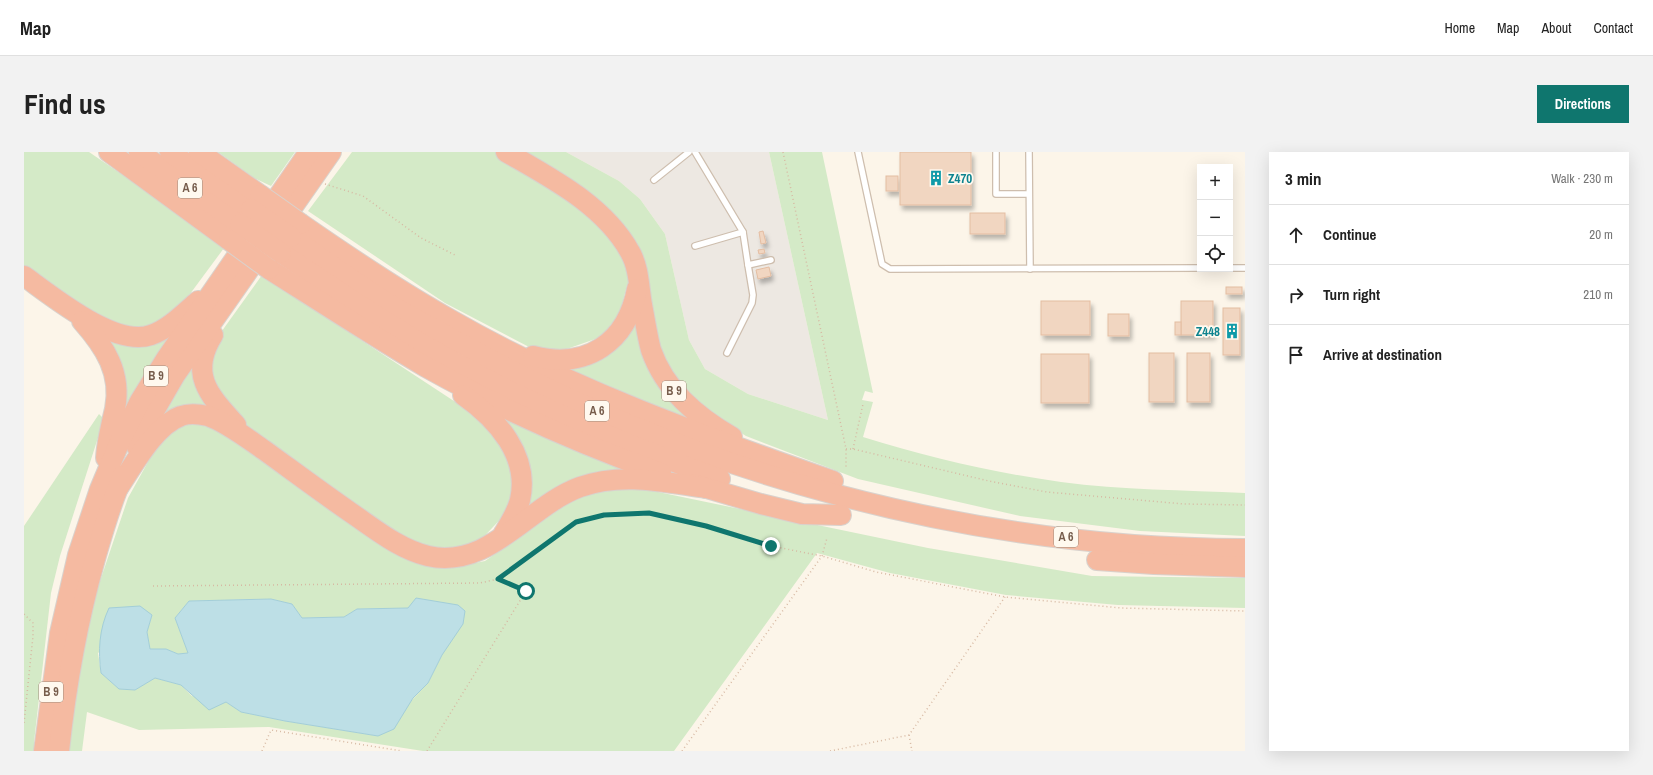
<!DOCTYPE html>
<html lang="en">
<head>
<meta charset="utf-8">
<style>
	:root { --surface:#fff; --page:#f2f2f2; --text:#222; --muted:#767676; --line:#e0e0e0; --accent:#0f766e }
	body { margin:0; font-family:"Archivo Narrow",sans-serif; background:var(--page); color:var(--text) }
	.controls { position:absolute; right:12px; top:12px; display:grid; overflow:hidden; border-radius:0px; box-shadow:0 4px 16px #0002 }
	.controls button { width:36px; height:36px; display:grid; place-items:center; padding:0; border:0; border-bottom:1px solid var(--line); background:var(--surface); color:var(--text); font:20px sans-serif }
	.stop { position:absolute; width:12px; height:12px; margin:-9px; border:3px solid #0f766e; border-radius:50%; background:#fff }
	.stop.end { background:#0f766e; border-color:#fff; box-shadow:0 1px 4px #0008 }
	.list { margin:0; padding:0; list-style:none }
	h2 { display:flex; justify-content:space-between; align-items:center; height:52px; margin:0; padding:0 16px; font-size:17px }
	h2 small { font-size:13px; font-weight:400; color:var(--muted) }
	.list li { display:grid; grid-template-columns:26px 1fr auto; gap:12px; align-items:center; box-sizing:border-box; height:60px; padding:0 16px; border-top:1px solid var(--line) }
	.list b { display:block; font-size:15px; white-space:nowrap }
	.list em { font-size:13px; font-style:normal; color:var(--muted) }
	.icon { flex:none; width:22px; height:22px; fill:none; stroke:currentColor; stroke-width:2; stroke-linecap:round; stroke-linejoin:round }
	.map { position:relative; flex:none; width:1221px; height:599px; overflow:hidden; border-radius:0px }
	header { display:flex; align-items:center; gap:24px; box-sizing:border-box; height:56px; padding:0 20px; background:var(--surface); border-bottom:1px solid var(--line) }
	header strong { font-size:19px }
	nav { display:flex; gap:22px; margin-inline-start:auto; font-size:14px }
	.intro { display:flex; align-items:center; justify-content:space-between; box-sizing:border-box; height:96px; padding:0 24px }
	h1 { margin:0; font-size:28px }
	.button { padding:10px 18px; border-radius:0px; background:var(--accent); color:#fff; font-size:14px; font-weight:700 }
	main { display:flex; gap:24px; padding:0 24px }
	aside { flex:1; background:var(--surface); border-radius:0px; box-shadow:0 4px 16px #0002 }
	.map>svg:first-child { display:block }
	.industrial { fill:#ede8e2 }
	.green { fill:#d4eac7; fill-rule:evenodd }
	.water { fill:#bddfe6; stroke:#a3ced8 }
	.building { fill:#f1d6c1; stroke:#e4bda1; filter:url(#shadow) }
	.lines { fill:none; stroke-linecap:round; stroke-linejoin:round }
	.lane-casing { stroke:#cebeae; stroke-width:8 }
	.highway-casing { stroke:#d9d2cd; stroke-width:22 }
	.path { stroke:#d7b9a3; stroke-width:1.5; stroke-dasharray:1 3; stroke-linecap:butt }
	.lane { stroke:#fff; stroke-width:5.5 }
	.highway { stroke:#f5baa1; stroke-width:20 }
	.highway-bridge-casing { stroke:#d9d2cd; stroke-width:22; stroke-linecap:butt }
	.highway-bridge { stroke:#f5baa1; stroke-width:20 }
	.route { stroke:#0f766e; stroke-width:5 }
	.labels { text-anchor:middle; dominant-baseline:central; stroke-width:3.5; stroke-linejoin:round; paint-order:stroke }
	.shield { fill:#fff9ef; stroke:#a08c7d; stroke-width:1 }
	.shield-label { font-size:12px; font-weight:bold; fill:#775d4c }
	.culture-label { font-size:13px; font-weight:bold; fill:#0d838f; stroke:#fff9ef; text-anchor:start }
</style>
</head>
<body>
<header>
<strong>Map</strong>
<nav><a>Home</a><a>Map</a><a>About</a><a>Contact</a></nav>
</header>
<div class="intro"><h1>Find us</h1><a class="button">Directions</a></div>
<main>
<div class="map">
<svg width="1221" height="599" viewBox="0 0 1221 599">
	<defs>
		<filter id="shadow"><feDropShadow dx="2.5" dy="4.5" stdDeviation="2" flood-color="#0004"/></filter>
	</defs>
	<rect width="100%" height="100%" fill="#fcf5e9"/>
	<!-- industrial -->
	<polygon class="industrial" points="542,0 745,0 804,268 724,242 681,217 665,188 641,82 616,47 595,29"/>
	<!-- green -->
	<g class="green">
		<polygon points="0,0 65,0 188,84 200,96 163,146 145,167 103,181 0,117"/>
		<polygon points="194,0 271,0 247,34 230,26"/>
		<path d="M328 0H542L595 29 616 47 641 82 665 188 681 217 724 242 804 268 745 0H798L849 241 841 239 838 248 849 250 839 285C903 305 971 321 1037 330 1098 338 1160 338 1221 341V384L1116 379 996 364 834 327 722 284 687 262 656 236 643 214 632 186 625 134 603 133 596 161 577 185 537 199 507 196 421 151 284 59Z"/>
		<polygon points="238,123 436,253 474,286 491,326 483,360 455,390 424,397 393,392 361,376 235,285 202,255 188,238 185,197"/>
		<polygon points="610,163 675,274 542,218"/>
		<polygon points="79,184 146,185 100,259"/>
		<polygon points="168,214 192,258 144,266 139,262"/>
		<polygon points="473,261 610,320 503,362 500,348"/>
		<polygon points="75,262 80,267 36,404 27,441 10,590 12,591 12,599 0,599 0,374"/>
		<path d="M169 271 191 277 379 405 426 416 461 409 554 344 610 335 904 396 1068 424 1221 426V456L1094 453 982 443 866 421 793 401 650 599H399L245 575 115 578 63 560 58 599H45L50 529 73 438 104 346 140 281ZM247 447 268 452 278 466 320 465 333 457 384 456 418 503 404 531 354 584 261 569 217 560 202 550 168 544 157 533 131 526 111 538 95 537 77 521 74 501 128 463 123 480 126 497H142L154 502 164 501 151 466 165 449Z"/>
	</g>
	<!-- water -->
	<path class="water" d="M392 446 434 453 441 459 439 472 418 503 404 531 389 546 370 577 354 584 261 569 217 560 202 550 185 558 157 533 131 526 111 538 95 537 77 521C74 499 75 477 85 456L116 454 128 463 123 480 126 497H142L154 502 164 501 151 466 165 449 247 447 268 452 278 466 320 465 333 457 384 456Z"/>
	<!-- building -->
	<g class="building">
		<rect x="876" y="0" width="71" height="53"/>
		<rect x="862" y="24" width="12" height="15"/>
		<rect x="946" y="61" width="35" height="21"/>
		<polygon points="739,79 742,91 737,92 735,80"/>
		<polygon points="740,97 741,101 735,102 734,98"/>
		<polygon points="745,115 747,124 734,127 732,118"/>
		<rect x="1202" y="135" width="16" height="7"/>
		<rect x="1017" y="149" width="49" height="34"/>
		<rect x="1157" y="149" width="32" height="34"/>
		<rect x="1199" y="156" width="17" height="47"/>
		<rect x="1084" y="162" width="21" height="22"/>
		<rect x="1151" y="170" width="6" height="13"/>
		<rect x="1125" y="201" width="25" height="49"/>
		<rect x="1163" y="201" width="23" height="49"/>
		<rect x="1017" y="202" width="48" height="49"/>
	</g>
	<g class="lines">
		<defs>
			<g id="lane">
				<polyline points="671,0 719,80 724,113 747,108"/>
				<polyline points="834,0 858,112 866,117 1176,116"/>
				<polyline points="972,0 972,42 1005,42"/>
				<polyline points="1005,0 1006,117"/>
				<polyline points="630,28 665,0"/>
				<polyline points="671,94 719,80"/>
				<polyline points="1206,116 1221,116"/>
				<polyline points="703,201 728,151 729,143 724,113"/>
			</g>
			<g id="highway">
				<polyline points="85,0 205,88"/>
				<polyline points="115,0 216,72"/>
				<polyline points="146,0 227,57"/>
				<polyline points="175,0 236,43"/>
				<path d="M482 0C527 26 580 53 606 100 615 115 615 136 618 153 621 168 623 183 627 198 641 238 672 264 708 285"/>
				<path d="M277 72C326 106 375 139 427 168 547 237 679 284 809 329"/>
				<path d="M267 85C297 106 326 127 356 146 380 162 407 175 432 189 671 322 947 397 1221 397"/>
				<path d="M257 101C319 142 380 184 447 219 527 261 611 296 696 327"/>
				<path d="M245 117C297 150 349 184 402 215 477 257 556 292 637 321"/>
				<path d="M0 124C28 144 91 196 127 183 145 177 160 161 174 149"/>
				<path d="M58 169C81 195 98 221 91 257 87 274 83 289 82 306"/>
				<path d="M189 183C164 223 186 244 212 273"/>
				<path d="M509 204C563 218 603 190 613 137"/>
				<path d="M439 243C473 267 506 304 496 348 493 360 486 371 480 381"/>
				<polyline points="113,295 129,261 151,223 307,0"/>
				<polyline points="669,332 737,352 778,362 817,363"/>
				<path d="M94 336C109 314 131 273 157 264 165 261 175 262 184 264 202 270 224 287 240 298 269 319 297 340 326 360 351 377 375 397 404 404 465 418 504 354 556 335 598 320 639 330 682 336"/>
				<polyline points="1073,408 1130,412 1221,415"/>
				<polyline points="20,599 36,481 54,403 76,337 97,287 116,249 142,207 285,0"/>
				<path d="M35 599C42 533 53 471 71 407 79 379 87 350 99 324"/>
			</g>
		</defs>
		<!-- lane casing -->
		<use href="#lane" class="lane-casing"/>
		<!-- highway casing -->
		<use href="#highway" class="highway-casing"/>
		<!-- path -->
		<g class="path">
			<polyline points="759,0 822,297 822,317"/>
			<polyline points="301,32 339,44 397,86 433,104"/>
			<polyline points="822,297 829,297 965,329 1023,340 1160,352 1221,353"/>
			<polyline points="829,297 839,252"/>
			<polyline points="129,434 456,431 474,427 552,370 580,363 625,361 682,374 747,394 798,404 852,420 981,445 1097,456 1221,459"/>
			<polyline points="0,462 9,471 9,484 0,571"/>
			<polyline points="885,583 888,599"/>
			<polyline points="238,599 247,578 378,599"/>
			<polyline points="403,599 502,439 474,427"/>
			<polyline points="658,599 798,404 803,386"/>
			<polyline points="806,599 885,583 981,445"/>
		</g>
		<!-- lane -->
		<use href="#lane" class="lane"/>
		<!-- highway -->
		<use href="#highway" class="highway"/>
		<defs>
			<g id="highway-bridge">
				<polyline points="236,43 277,72"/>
				<polyline points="227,57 267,85"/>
				<polyline points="216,72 257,101"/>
				<polyline points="205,88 245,117"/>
			</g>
		</defs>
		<!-- highway-bridge casing -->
		<use href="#highway-bridge" class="highway-bridge-casing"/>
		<!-- highway-bridge -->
		<use href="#highway-bridge" class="highway-bridge"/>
	</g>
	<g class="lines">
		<!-- route -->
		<polyline class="route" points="502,439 474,427 552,370 580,363 625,361 682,374 747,394"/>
	</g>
	<!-- icons -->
	<defs>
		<symbol id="building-bare" viewBox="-9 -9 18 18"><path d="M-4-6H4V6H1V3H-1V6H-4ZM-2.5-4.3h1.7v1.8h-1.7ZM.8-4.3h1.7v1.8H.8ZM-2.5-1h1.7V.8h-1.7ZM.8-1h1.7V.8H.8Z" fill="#0f9aa8" stroke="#fff9ef" stroke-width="2.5" paint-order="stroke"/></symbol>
	</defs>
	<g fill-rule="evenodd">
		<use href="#building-bare" x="901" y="15" width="22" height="22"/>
		<use href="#building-bare" x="1197" y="168" width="22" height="22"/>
	</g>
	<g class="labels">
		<!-- shield labels -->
		<g class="shield">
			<rect x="154" y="26" width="24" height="20" rx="3"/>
			<rect x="120" y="214" width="24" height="20" rx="3"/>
			<rect x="638" y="229" width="24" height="20" rx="3"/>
			<rect x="561" y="249" width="24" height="20" rx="3"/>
			<rect x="1030" y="375" width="24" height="20" rx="3"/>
			<rect x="15" y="530" width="24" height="20" rx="3"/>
		</g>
		<g class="shield-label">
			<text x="166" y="36">A 6</text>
			<text x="132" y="224">B 9</text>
			<text x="650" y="239">B 9</text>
			<text x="573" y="259">A 6</text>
			<text x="1042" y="385">A 6</text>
			<text x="27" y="540">B 9</text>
		</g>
		<!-- culture labels -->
		<g class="culture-label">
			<text x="924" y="26">Z470</text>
			<text x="1196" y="179" text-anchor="end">Z448</text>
		</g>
	</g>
</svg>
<div class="controls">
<button>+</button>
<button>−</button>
<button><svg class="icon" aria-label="locate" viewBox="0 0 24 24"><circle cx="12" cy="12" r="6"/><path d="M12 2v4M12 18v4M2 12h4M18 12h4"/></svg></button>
</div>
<div class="stop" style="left:502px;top:439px"></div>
<div class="stop end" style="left:747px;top:394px"></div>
</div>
<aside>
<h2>3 min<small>Walk · 230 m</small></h2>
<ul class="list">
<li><svg class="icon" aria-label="ahead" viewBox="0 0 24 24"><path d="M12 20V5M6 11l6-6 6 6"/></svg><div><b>Continue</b></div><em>20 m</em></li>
<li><svg class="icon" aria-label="right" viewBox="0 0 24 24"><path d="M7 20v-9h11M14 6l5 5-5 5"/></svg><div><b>Turn right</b></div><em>210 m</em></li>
<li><svg class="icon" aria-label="arrive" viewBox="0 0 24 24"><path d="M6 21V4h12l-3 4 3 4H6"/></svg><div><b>Arrive at destination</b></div></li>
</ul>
</aside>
</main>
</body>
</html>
